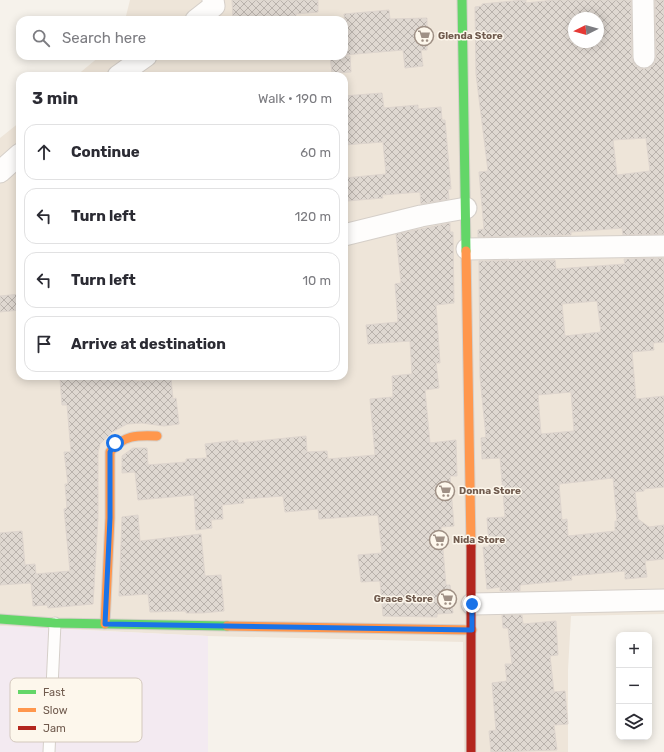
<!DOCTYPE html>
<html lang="en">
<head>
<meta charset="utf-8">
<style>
	:root { --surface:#fff; --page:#f7f7f7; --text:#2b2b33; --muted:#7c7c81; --line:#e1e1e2 }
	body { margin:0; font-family:Rubik,sans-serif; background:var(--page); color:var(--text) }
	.controls { position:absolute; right:12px; bottom:12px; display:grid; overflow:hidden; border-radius:8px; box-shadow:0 2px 10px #0003 }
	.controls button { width:36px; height:36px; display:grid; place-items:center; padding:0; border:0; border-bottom:1px solid var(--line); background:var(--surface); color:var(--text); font:20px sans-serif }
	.compass { position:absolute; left:568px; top:12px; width:36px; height:36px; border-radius:50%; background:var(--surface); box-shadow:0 2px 10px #0003; rotate:265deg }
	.stop { position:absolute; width:12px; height:12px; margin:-9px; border:3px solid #1a73e8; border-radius:50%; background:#fff }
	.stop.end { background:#1a73e8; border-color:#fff; box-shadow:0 1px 4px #0008 }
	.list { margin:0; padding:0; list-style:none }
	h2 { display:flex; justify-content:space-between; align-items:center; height:52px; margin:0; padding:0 16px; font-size:17px }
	h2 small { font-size:13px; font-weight:400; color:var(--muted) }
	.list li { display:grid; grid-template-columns:26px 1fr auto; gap:12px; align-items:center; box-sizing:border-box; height:56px; margin:0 8px 8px; padding:0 8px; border:1px solid var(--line); border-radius:12px }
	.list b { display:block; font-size:15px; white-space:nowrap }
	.list em { font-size:13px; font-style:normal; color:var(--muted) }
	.icon { flex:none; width:22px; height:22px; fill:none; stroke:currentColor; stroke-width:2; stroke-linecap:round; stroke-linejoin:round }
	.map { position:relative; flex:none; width:664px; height:752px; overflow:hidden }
	.search { position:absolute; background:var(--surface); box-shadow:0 2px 10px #0003; left:16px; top:16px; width:332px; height:44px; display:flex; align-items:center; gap:10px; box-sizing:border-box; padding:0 14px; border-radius:12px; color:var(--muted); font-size:15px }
	.panel { position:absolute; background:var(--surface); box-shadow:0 2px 10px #0003; left:16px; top:72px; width:332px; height:308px; border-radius:12px }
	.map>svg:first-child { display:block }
	.residential { fill:#eee5d9; fill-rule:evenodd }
	.education { fill:#f3eaf1 }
	.building { fill:url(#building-cross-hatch); stroke:#ded5ce; fill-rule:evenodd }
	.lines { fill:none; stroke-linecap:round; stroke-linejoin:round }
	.lane-casing { stroke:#d5cfc9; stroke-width:13 }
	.street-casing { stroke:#d5cfc9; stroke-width:23 }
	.fast-casing { stroke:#d5cfc9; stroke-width:11 }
	.slow-casing { stroke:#d5cfc9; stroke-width:11 }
	.jam-casing { stroke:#d5cfc9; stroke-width:11 }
	.lane { stroke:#fefdfc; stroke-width:11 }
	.street { stroke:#fefdfc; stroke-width:21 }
	.fast { stroke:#63d668; stroke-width:9 }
	.slow { stroke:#ff974d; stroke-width:9 }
	.jam { stroke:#b3261e; stroke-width:9 }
	.route { stroke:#1a73e8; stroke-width:5 }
	.labels { text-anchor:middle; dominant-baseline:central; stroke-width:3; stroke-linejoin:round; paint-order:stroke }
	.poi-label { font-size:10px; font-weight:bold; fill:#705b4e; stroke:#fdf7ec; text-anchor:start }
	.key { fill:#fdf7ec; stroke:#d3c8bd; stroke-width:1 }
	.key-label { font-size:11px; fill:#705b4e }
</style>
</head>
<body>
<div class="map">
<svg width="664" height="752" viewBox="0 0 664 752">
	<defs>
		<pattern id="building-cross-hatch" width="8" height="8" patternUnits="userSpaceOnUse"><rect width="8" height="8" fill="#dfd8d1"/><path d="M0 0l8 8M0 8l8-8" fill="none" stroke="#b9b2ac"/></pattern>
	</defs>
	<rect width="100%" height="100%" fill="#f6f2eb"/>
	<!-- residential -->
	<path class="residential" d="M130 0H664V614L571 616 568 670V752H464L463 642 208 636 0 626V138L20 122V376H344V76H76L100 56H344V20H125ZM574 18H598V42H574Z"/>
	<!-- education -->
	<polygon class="education" points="0,626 208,636 208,752 0,752"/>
	<!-- building -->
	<g class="building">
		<polygon points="232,0 318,0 318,12 296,14 296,20 274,20 274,16 233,20"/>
		<path d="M523 0H526V3L554 0H631L632 58 634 63 639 68 644 69 650 67 655 62 656 57 655 0H664V234L623 235 622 228 571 232V235L478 237V230L484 229 479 172 488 171 476 74 475 7 482 6V4ZM574 18H598V42H574ZM646 138 650 171 617 175 613 140Z"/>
		<polygon points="389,10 390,19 427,18 427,50 421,50 423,66 405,68 403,50 344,55 344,35 346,34 344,14"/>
		<polygon points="330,56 350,56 351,72 332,73"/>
		<polygon points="382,93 384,108 418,105 418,109 441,107 442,120 445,120 451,189 448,189 449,199 421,204 420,192 382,195 383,198 347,201 345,178 386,174 383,142 344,145 344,96"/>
		<polygon points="450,223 450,232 453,232 454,303 436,305 440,363 436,363 439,388 425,390 430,443 456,440 457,476 450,476 454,526 441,527 446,585 450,585 453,613 437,614 437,617 383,616 380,581 361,582 358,555 382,553 378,515 319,519 318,509 285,512 283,496 243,499 244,503 222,505 223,519 211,520 212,528 196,530 194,495 138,500 135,472 122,473 122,456 133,448 147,448 148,465 186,462 186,459 207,458 205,444 238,440 238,443 306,436 307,452 327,451 328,459 375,455 370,399 393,397 392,376 412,374 410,341 368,344 366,325 398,322 395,284 401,283 396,234"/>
		<path d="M664 258V342L653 343 654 350 632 352 636 399 664 396V487L644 489V491L635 492 638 519 649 527 664 525V559L645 561 647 577 625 579V571L571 576 572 580 520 585V591H500V587L487 589 483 547H489L487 518 505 517 500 458 482 459 481 438 486 437 480 377 479 261 555 260 556 269 625 264 624 259ZM597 301 601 332 565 336 562 304ZM571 392 574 431 541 434 538 395ZM613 478 617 521H615V531L568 536 567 519 562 520 559 484Z"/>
		<polygon points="20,294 20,310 0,312 0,296"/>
		<polygon points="69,376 135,376 136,381 138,381 171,378 173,399 176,398 179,424 164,426 142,423 127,424 112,432 100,444 98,452 98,518 93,604 48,608 47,605 33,606 31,583 0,585 0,533 22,531 25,565 35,564 36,574 70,571 64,509 67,508 65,484 68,484 64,452 71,452 67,405 62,405 60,379 69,378"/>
		<polygon points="138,515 140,541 201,534 205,576 221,575 224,611 202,613 186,613 186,611 150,612 148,594 119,596 122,517"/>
		<polygon points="502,615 522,615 523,624 556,621 558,655 550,656 554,692 565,691 568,724 554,725 557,750 491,752 489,731 496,730 492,683 507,681 505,664 512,664 508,628 503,628"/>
	</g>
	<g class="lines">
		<defs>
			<polyline id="lane" points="49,752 55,623"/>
			<g id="street">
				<polyline points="643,0 644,57"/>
				<polyline points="196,20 214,6 213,0"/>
				<polyline points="118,76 146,56"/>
				<polyline points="0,172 20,154"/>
				<polyline points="344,235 421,216 466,208"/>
				<polyline points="467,249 664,246"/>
				<polyline points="472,604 664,600"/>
			</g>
			<g id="fast">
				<polyline points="462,0 466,251"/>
				<polyline points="0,619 55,623 227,626"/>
			</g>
			<g id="slow">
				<polyline points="466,251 471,546"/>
				<path d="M105 624 110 518V452C123 435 137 435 157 436"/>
				<polyline points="227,626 472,630"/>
			</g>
			<polyline id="jam" points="471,546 471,752"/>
		</defs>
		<!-- lane casing -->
		<use href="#lane" class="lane-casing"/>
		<!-- street casing -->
		<use href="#street" class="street-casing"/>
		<!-- fast casing -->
		<use href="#fast" class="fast-casing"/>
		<!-- slow casing -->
		<use href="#slow" class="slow-casing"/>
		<!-- jam casing -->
		<use href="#jam" class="jam-casing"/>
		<!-- lane -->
		<use href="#lane" class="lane"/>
		<!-- street -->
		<use href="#street" class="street"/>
		<!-- fast -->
		<use href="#fast" class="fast"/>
		<!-- slow -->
		<use href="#slow" class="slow"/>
		<!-- jam -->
		<use href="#jam" class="jam"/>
	</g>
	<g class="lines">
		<!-- route -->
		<polyline class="route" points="115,443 110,452 110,518 105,624 472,630 472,604"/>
	</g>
	<!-- icons -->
	<defs>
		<symbol id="supermarket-ring" viewBox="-11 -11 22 22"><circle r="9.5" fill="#fdf7ec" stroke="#9f9085" stroke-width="1.5"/><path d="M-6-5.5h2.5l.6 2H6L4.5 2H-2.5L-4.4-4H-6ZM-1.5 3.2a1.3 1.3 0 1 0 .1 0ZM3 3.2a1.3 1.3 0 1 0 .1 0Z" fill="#9f9085"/></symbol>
	</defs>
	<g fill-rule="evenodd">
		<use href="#supermarket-ring" x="413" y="25" width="22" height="22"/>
		<use href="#supermarket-ring" x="434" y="480" width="22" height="22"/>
		<use href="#supermarket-ring" x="428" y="529" width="22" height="22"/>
		<use href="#supermarket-ring" x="436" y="588" width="22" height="22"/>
	</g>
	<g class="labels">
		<!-- poi labels -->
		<g class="poi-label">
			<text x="438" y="36">Glenda Store</text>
			<text x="459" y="491">Donna Store</text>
			<text x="453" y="540">Nida Store</text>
			<text x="433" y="599" text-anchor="end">Grace Store</text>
		</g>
	</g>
	<!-- legend -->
	<rect x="10" y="678" width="132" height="64" rx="6" class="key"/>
	<rect x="18" y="690" width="18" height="4" fill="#63d668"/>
	<rect x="18" y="708" width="18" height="4" fill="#ff974d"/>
	<rect x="18" y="726" width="18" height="4" fill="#b3261e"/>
	<g class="key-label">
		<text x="43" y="696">Fast</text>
		<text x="43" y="714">Slow</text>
		<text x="43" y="732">Jam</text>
	</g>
</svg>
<div class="controls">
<button>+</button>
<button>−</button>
<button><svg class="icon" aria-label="layers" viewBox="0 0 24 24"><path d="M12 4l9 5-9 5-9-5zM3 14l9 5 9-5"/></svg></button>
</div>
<svg class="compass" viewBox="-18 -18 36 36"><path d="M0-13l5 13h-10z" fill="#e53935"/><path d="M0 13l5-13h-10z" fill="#7c7c81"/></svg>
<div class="stop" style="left:115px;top:443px"></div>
<div class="stop end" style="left:472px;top:604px"></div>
<div class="search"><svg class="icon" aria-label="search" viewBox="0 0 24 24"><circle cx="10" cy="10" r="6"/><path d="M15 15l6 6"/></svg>Search here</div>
<section class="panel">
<h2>3 min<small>Walk · 190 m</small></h2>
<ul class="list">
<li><svg class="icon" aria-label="ahead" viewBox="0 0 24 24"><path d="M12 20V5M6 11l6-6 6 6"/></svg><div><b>Continue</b></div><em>60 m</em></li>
<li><svg class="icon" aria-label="left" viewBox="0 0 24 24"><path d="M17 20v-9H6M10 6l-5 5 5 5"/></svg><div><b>Turn left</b></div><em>120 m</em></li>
<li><svg class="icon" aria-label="left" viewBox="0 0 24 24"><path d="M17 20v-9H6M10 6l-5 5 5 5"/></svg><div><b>Turn left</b></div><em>10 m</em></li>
<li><svg class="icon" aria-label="arrive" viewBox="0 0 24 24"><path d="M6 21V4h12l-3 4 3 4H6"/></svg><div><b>Arrive at destination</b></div></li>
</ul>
</section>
</div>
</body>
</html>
